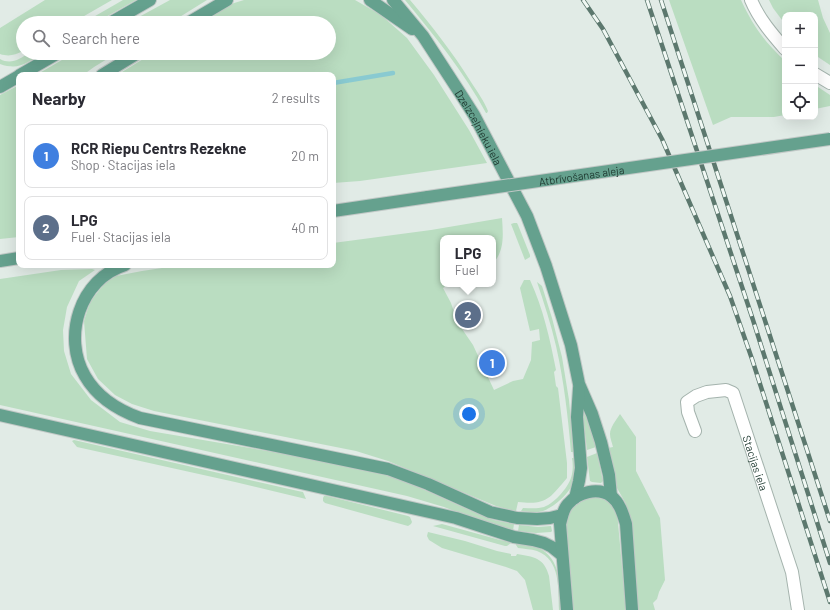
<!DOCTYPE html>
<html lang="en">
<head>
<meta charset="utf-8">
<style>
	:root { --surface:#fff; --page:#f2f2f3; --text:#2b2b33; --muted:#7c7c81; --line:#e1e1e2; --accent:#1a73e8 }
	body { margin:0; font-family:Barlow,sans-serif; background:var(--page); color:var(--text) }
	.controls { position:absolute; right:12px; top:12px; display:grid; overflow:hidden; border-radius:8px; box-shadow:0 4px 16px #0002 }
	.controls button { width:36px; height:36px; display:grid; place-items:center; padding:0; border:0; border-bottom:1px solid var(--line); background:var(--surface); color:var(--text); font:20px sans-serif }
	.you { position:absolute; left:469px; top:414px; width:14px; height:14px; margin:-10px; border:3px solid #fff; border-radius:50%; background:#1a73e8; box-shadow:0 0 0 6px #1a73e833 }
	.badge { display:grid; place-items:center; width:26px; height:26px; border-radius:50%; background:var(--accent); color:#fff; font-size:13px; font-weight:700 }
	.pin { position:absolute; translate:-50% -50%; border:2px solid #fff; box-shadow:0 1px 4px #0006 }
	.popup { position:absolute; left:440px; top:235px; width:56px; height:52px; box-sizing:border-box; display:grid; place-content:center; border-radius:8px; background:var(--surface); filter:drop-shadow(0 1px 3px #0005); font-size:13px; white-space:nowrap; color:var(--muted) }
	.popup b { font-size:15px; color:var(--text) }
	.popup::after { content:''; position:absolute; left:50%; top:100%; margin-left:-8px; border:8px solid transparent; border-top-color:var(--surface) }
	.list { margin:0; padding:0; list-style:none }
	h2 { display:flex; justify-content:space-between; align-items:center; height:52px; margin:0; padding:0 16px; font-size:17px }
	h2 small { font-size:13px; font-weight:400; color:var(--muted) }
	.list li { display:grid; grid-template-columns:26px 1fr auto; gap:12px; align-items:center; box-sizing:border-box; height:64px; margin:0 8px 8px; padding:0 8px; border:1px solid var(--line); border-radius:8px }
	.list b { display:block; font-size:15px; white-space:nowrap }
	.list p { margin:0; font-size:13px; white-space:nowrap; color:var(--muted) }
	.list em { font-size:13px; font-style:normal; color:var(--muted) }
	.icon { flex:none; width:22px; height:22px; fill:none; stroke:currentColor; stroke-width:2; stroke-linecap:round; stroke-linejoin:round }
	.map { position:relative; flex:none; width:830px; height:610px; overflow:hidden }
	.search { position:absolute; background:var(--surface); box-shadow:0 4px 16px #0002; left:16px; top:16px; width:320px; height:44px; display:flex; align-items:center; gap:10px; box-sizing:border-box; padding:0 14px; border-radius:22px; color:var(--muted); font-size:15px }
	.panel { position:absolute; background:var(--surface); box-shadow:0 4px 16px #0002; left:16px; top:72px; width:320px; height:196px; border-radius:8px }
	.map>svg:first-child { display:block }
	.green { fill:#baddc1 }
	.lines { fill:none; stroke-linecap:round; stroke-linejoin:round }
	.stream { stroke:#89cad1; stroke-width:4.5 }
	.minor-casing { stroke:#a4b3ad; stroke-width:14 }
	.major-casing { stroke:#c1c8c6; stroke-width:14 }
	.minor { stroke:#fff; stroke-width:12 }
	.major { stroke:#65a18e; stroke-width:12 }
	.rail-casing { stroke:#5c786e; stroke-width:4.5 }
	.rail { stroke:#f1f8f4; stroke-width:3; stroke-dasharray:9; stroke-linecap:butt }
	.major-bridge-casing { stroke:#c1c8c6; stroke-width:14; stroke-linecap:butt }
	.major-bridge { stroke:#65a18e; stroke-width:12 }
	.labels { text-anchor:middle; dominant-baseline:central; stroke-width:3; stroke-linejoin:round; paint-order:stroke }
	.street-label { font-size:11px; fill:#213c33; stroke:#f1f8f4 }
</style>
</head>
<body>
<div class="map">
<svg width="830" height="610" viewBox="0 0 830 610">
	<rect width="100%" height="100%" fill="#e1ebe6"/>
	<!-- green -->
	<g class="green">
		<path d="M45 0H112L72 23H23V51C15 55 9 57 0 54V28Z"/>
		<polygon points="123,0 136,0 95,23 83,23"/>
		<polygon points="170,0 207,0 170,23 128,23"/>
		<polygon points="244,0 355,0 381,15 407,38 434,75 469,130 487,163 360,181 333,183 333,75 117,75 153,53 329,53 329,23 201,23 231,4"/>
		<path d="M405 0H410C432 26 453 53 471 82 477 91 484 101 488 111L487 113H486C464 72 434 35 405 0Z"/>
		<path d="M669 0H741C753 26 764 41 785 61V115L774 117H731L713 125Z"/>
		<polygon points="769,0 818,0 823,18 830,33 830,65 815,55 815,15 785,15 785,24 773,8"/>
		<path d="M29 53H43C27 62 20 71 0 64V59C11 65 20 59 29 53Z"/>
		<polygon points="74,53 117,53 94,67 83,75 36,75"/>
		<polygon points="19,85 19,237 0,239 0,95"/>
		<polygon points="815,85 830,95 830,106 815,109"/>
		<path d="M502 218C503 233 505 251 493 263V238H443V284H449L443 288 451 303 455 315 460 326 473 345 494 390 513 381 523 379 531 360 532 342 540 340 539 329 530 331 520 288 524 280H530C543 308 550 339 556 370L554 372 556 386 558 388 567 463V478C549 499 547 505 518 502L516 511 507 509 496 506 388 461 356 451 154 411 132 404 115 395 98 379 87 359 84 321 90 302 104 284 116 276 142 271 182 265H333V243L431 230Z"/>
		<polygon points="514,223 517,223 518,225 530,255 530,257 525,260 511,224"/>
		<path d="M92 269 95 270 79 281 67 307 63 330 64 351 71 374 91 400 120 422 150 431 362 467C405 479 445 500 486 517L494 520 514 524 513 531 467 516 444 507 407 496 0 405V279L61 270Z"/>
		<path d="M537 282 542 286 552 318 562 357 569 400 574 452H571C568 417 564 381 556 346 551 324 544 303 537 282Z"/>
		<polygon points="584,414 587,416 596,447 587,450 583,417"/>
		<path d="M620 414 636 437V471L660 518 665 580 659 592 657 599 653 603 655 610H637L628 512 625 502 617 488 608 448 613 447C612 443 610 438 610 434 610 427 617 419 620 414Z"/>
		<polygon points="74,440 298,491 303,492 306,499 235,482 77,447 72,441"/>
		<polygon points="597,453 603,481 601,483 592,482 590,481 587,457"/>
		<path d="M572 458H576C576 467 576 475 573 483 569 494 554 507 543 511 536 513 529 512 521 511L523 508C530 508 537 509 544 507 555 503 570 486 572 474 573 469 573 464 572 458Z"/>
		<polygon points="324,496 327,496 408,516 410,517 412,522 411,524 408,526 325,503 323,501 323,498"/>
		<path d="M587 497C604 498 606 498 617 512L626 610H573L566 521C569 506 574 503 587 497Z"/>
		<polygon points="442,524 500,540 511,542 511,543 507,546 505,546 433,526"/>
		<polygon points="519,525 538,527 551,526 552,531 551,532 536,533 518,531"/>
		<path d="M428 532 465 541 497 551 511 554V556H516L517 554C533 557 544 557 549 576L553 610H533L525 580 517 571 506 567 442 548 429 540 427 536Z"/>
		<path d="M516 543C523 544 531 545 537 547 562 558 560 587 561 610H559C558 589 561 560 537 551 531 549 524 549 518 548L516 545Z"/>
	</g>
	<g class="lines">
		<!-- stream -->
		<polyline class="stream" points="333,83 393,73"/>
		<defs>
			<g id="minor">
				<path d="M751 0C759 19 772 34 785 49"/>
				<polyline points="815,74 830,83"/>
				<path id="s1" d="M695 431 688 412 687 402 696 396 707 392 726 390 733 393 792 572 798 610"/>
			</g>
			<g id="major">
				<polyline points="370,0 412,29"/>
				<path id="s2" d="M393 0 423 36 460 93 474 115 527 216 546 266 571 345 579 384 592 414 601 442 609 475 611 496"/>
				<polyline points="110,23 150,0"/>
				<polyline points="188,23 227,0"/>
				<polyline points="20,75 58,53"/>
				<polyline points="102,75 138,53"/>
				<polyline points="0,87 19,76"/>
				<polyline points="333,211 428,197"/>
				<polyline points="0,261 19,258"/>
				<path d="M125 265C80 279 62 337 85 376 97 397 118 410 140 418L388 469 428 484 490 512 517 518 537 519 550 518 562 515"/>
				<polyline points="0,415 456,518 514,537 533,540 544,543 552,547 562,555"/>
				<polyline points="575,498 579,481 581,468 577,417 579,388"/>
				<path d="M567 610 560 524C562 517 563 509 568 504 578 492 598 487 611 496 620 503 623 514 626 524L632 610"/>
			</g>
		</defs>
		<!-- minor casing -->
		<use href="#minor" class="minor-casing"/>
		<!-- major casing -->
		<use href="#major" class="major-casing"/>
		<!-- minor -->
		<use href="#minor" class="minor"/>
		<!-- major -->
		<use href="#major" class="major"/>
		<defs>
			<g id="rail">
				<polyline points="583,0 603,29 662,139 730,296 752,359 830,602"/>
				<polyline points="647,0 753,320 830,563"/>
				<polyline points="661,0 830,521"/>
			</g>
		</defs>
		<!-- rail casing -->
		<use href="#rail" class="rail-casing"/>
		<!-- rail -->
		<use href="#rail" class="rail"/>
		<defs>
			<g id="major-bridge">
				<path id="s3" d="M428 197 830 139"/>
			</g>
		</defs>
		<!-- major-bridge casing -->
		<use href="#major-bridge" class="major-bridge-casing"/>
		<!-- major-bridge -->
		<use href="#major-bridge" class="major-bridge"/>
	</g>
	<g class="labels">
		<!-- street labels -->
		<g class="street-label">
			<text stroke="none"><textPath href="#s2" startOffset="154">Dzelzceļnieku iela</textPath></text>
			<text stroke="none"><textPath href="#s3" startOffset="155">Atbrīvošanas aleja</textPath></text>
			<text stroke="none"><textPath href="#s1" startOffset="153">Stacijas iela</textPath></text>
		</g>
	</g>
</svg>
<div class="controls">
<button>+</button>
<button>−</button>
<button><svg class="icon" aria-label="locate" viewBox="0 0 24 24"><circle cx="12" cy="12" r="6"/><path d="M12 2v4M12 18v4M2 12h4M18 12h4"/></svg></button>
</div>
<div class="you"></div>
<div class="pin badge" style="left:492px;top:363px;background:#3f7fe0">1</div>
<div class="pin badge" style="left:468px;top:315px;background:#5c6f8a">2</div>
<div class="popup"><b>LPG</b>Fuel</div>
<div class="search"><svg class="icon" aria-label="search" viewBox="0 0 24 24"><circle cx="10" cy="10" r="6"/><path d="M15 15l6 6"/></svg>Search here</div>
<section class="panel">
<h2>Nearby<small>2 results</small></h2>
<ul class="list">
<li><span class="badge" style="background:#3f7fe0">1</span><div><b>RCR Riepu Centrs Rezekne</b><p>Shop · Stacijas iela</p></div><em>20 m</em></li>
<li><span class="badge" style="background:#5c6f8a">2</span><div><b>LPG</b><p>Fuel · Stacijas iela</p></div><em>40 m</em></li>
</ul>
</section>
</div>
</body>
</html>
